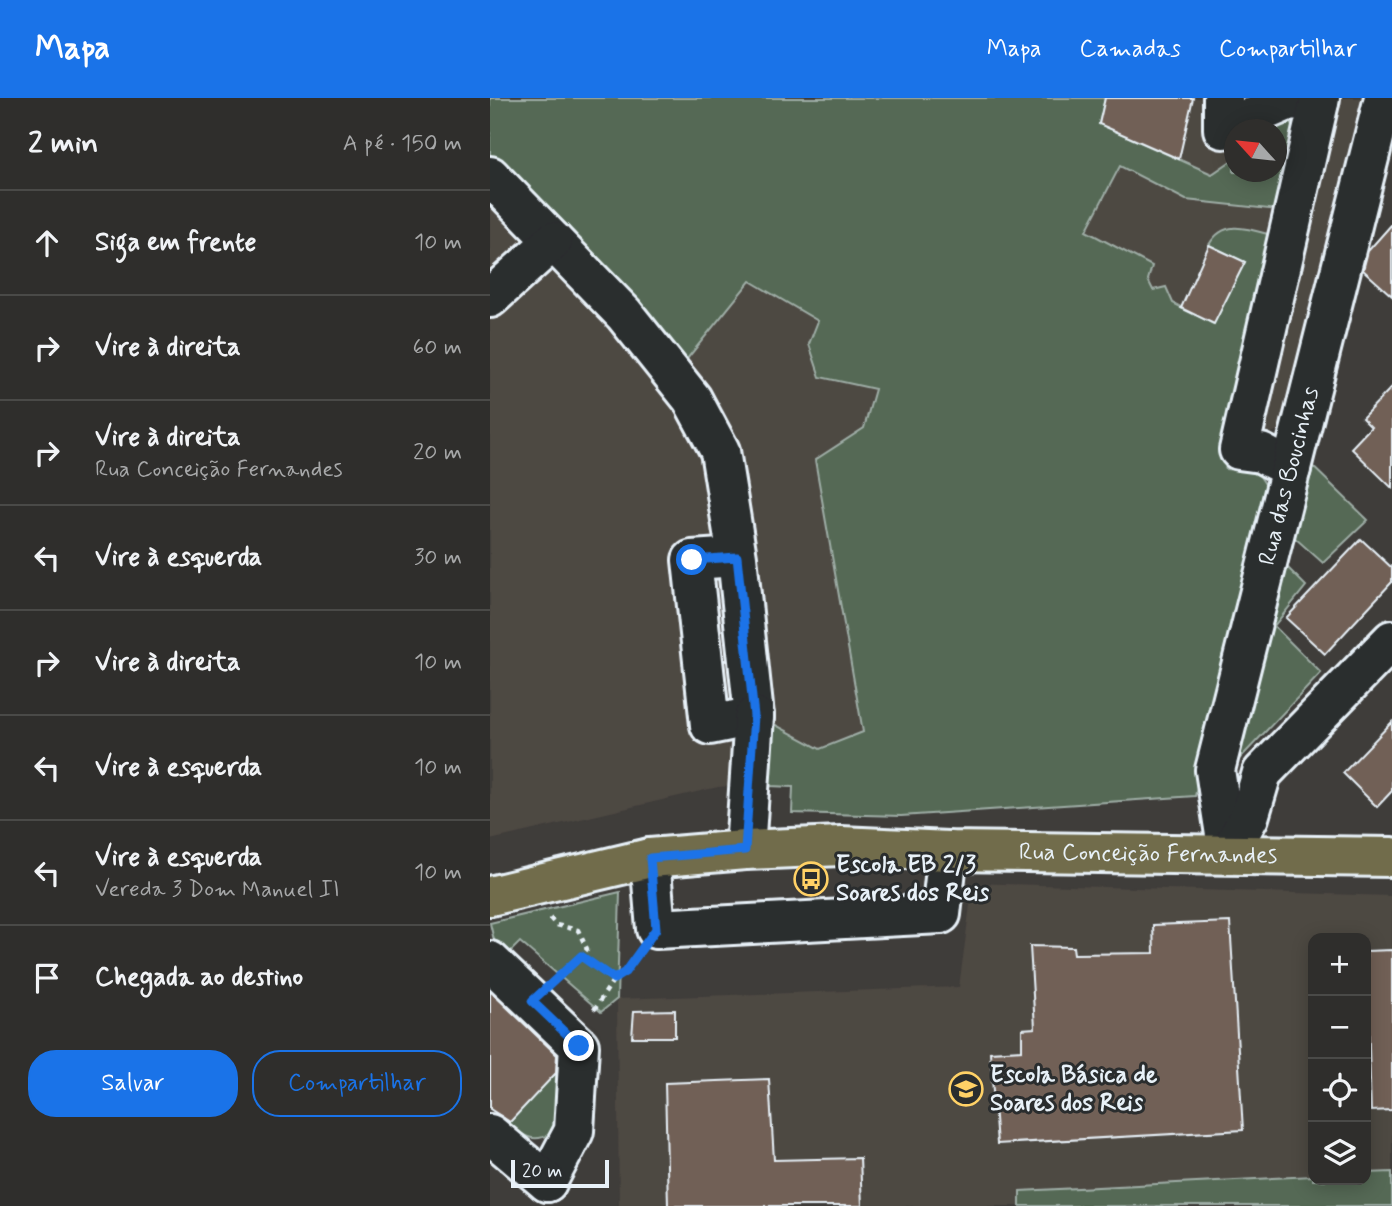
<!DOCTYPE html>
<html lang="pt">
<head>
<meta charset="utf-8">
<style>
	:root { --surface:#2f2e2c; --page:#373634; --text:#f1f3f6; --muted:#a7a8a9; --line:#4a4a48; --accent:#1a73e8 }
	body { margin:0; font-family:Mynerve,sans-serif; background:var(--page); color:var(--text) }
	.controls { position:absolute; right:21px; bottom:21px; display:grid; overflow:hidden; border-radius:14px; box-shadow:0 4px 18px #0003 }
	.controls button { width:63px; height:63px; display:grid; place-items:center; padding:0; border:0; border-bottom:2px solid var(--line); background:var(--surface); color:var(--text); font:35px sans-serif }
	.compass { position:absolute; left:734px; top:21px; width:63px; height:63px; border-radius:50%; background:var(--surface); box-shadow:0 4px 18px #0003; rotate:297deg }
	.scale { position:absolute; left:21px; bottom:18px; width:98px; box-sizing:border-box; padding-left:7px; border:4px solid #e8f1f8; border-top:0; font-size:19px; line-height:24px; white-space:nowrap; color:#e8f1f8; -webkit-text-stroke:5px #2a2d2e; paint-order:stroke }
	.stop { position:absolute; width:21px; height:21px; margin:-16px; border:5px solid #1a73e8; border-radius:50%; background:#fff }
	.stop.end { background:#1a73e8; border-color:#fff; box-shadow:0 2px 7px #0008 }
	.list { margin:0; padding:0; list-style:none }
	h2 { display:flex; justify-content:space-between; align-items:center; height:91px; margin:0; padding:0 28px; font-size:30px }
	h2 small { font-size:23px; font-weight:400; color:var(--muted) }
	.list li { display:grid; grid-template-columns:46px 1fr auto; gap:21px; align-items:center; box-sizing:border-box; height:105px; padding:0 28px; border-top:2px solid var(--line) }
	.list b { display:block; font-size:26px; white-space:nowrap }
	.list p { margin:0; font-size:23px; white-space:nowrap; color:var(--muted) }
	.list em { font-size:23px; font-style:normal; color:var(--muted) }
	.actions { display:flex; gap:14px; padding:21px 28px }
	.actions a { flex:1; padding:16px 0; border:2px solid var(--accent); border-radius:28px; text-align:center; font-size:24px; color:var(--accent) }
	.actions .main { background:var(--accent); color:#fff }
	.icon { flex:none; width:38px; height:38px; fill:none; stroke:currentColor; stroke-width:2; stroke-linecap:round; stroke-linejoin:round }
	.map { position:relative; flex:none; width:902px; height:1108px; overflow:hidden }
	header { display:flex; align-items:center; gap:42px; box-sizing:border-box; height:98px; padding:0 35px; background:var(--accent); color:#fff }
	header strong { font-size:33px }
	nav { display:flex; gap:38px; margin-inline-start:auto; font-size:24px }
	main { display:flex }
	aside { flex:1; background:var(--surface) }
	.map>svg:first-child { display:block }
	.built { fill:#4e4843; fill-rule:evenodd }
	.green { fill:#556954; stroke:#9eada6; stroke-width:2 }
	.building { fill:#716157; stroke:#e8f1f8; stroke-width:2 }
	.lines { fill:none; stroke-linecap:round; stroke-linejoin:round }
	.minor-casing { stroke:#e8f1f8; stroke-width:44 }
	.major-casing { stroke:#e8f1f8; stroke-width:44 }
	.path { stroke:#e8f1f8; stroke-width:4.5; stroke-dasharray:5 5; stroke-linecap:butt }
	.minor { stroke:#2a2d2e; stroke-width:38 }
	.major { stroke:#716c4b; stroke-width:38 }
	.route { stroke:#1a73e8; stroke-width:9 }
	.labels { text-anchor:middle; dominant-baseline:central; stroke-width:6; stroke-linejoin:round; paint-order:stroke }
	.street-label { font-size:24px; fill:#e8f1f8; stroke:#2a2d2e }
	.poi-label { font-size:24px; font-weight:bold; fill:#e8f1f8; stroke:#2a2d2e; text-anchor:start }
</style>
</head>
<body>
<header>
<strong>Mapa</strong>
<nav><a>Mapa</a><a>Camadas</a><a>Compartilhar</a></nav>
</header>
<main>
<aside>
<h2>2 min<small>A pé · 150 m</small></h2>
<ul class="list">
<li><svg class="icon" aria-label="ahead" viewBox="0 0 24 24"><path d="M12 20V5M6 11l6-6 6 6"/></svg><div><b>Siga em frente</b></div><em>10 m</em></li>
<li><svg class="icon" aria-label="right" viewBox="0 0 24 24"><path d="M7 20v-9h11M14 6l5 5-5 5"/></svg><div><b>Vire à direita</b></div><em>60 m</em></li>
<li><svg class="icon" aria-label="right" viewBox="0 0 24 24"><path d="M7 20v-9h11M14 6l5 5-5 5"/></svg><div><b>Vire à direita</b><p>Rua Conceição Fernandes</p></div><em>20 m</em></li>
<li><svg class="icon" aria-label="left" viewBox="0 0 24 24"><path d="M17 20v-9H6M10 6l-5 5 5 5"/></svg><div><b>Vire à esquerda</b></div><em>30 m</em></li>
<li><svg class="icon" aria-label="right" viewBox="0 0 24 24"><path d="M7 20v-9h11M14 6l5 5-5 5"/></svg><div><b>Vire à direita</b></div><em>10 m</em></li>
<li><svg class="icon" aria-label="left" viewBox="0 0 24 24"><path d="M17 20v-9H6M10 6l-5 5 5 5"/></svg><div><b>Vire à esquerda</b></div><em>10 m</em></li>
<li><svg class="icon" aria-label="left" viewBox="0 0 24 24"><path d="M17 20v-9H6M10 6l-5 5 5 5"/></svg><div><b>Vire à esquerda</b><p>Vereda 3 Dom Manuel II</p></div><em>10 m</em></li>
<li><svg class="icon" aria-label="arrive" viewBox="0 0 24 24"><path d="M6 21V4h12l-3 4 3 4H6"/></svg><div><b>Chegada ao destino</b></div></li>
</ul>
<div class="actions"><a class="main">Salvar</a><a>Compartilhar</a></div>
</aside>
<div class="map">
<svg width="902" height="1108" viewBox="0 0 902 1108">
	<rect width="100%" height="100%" fill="#3f3d3a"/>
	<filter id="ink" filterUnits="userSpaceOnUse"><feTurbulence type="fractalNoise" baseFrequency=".0143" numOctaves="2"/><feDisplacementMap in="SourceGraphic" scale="14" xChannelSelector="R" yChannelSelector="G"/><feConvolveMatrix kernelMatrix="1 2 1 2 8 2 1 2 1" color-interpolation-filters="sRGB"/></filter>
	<g filter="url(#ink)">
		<!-- built -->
		<g class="built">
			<path d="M0 0H878L800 327 776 337 767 374 777 389 705 698 411 718 302 715V689L261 686 228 689 0 742ZM744 32H786V74H744Z"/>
			<path d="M483 785 902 798V1108H129L127 901 469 889ZM823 840H876V1082H823Z"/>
		</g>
		<!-- green -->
		<g class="green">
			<path d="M0 0H615L609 26 722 76 744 61V74H786V32L779 31 799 23 803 30 788 112 696 102 630 68 596 133 662 168 658 182 663 192 676 189 683 205 723 226 755 164 719 147C733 121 757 130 781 137L732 358 736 371 767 374 777 389 705 698 411 718 302 715 303 689 280 688 271 619 330 651 373 634 325 362 374 330 385 291 330 279 319 246 328 223 260 183 193 266 0 64Z"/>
			<polygon points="813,359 878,422 833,465 796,432"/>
			<polygon points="789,461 816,488 784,528 831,575 737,674"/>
			<polygon points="130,794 127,901 111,914 30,844 17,857 6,851 0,825"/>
			<path d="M70 970 65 1026 60 1036C43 1046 32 1037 18 1026Z"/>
			<polygon points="902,1074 902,1108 530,1108 530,1093 823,1078 823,1082 876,1082 876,1075"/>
		</g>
		<!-- building -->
		<g class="building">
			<polygon points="615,0 703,0 689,61 609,26"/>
			<polygon points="902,126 902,198 873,172 878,153"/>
			<polygon points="719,147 755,164 724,226 691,210"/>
			<polygon points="902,289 902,390 861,350 881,329 872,320"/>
			<polygon points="871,441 902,470 902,484 835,556 796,520"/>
			<polygon points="902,624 902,693 887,709 853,675"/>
			<polygon points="740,824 753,1032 507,1046 500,954 532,952 532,931 545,930 540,848 583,849 584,856 664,855 663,827"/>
			<polygon points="902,852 902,1012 881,1013 876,853"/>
			<polygon points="0,893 67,957 66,975 20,1024 0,1011"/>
			<polygon points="185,912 185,939 142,939 144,913"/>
			<polygon points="279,981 284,1062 370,1060 372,1108 178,1108 175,985"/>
		</g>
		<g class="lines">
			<defs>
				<g id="minor">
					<polyline points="733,0 733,31 800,2 829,4"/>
					<polyline points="0,78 134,216 202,301 230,353 247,459 264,618 220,627 202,462 247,459"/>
					<polyline points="0,200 63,143"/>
					<polyline points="801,371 771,355 749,352 830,0"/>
					<polyline points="255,752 264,618"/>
					<path id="s1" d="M738 756 725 672 894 0"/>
					<polyline points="738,756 759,719 772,675 902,542"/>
					<polyline points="160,760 166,831 451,816 458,753"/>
					<polyline points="0,863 89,948 84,1033 57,1084"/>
					<polyline points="0,1036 57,1084"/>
				</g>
				<g id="major">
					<path id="s2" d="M0 798 160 760 255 752 351 748 458 753 902 759"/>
				</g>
			</defs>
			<!-- minor casing -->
			<use href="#minor" class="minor-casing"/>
			<!-- major casing -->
			<use href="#major" class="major-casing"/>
			<!-- path -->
			<g class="path">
				<polyline points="60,820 66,827 88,832 97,851 91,858"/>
				<polyline points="69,878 91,858 124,881 135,874 147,858"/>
				<polyline points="104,912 124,881"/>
			</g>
			<!-- minor -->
			<use href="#minor" class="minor"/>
			<!-- major -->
			<use href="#major" class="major"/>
		</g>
	</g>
	<g class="lines" filter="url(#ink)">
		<!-- route -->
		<polyline class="route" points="89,948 42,903 91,858 124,881 135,874 166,831 160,760 255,752 264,618 247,459 202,462"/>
	</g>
	<!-- icons -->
	<defs>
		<symbol id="bus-ring" viewBox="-11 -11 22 22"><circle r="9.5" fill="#2a2d2e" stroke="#ffd166" stroke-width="1.5"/><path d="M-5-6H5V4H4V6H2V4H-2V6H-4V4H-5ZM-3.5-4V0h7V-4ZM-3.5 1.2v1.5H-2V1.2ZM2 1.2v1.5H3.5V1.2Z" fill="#ffd166"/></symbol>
		<symbol id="school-ring" viewBox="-11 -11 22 22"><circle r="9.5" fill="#2a2d2e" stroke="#ffd166" stroke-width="1.5"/><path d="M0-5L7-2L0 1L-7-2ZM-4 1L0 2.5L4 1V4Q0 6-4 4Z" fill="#ffd166"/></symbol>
	</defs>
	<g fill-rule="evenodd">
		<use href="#bus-ring" x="302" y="762" width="38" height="38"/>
		<use href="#school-ring" x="457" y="972" width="38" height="38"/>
	</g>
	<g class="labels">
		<!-- street labels -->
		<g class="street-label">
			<text stroke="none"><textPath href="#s1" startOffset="388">Rua das Boucinhas</textPath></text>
			<text stroke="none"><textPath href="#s2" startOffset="663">Rua Conceição Fernandes</textPath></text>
		</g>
		<!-- poi labels -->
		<g class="poi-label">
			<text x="346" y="767">Escola EB 2/3<tspan x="346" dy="28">Soares dos Reis</tspan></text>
			<text x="500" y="977">Escola Básica de<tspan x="500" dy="28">Soares dos Reis</tspan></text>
		</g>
	</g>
</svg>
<div class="controls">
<button>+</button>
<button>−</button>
<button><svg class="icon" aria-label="locate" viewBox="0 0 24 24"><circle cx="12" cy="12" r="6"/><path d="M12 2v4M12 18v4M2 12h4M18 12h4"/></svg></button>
<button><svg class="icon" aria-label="layers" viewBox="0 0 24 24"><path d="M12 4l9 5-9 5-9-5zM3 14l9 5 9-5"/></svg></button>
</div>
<svg class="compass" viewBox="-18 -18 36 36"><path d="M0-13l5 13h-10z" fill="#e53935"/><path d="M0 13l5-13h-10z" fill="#a7a8a9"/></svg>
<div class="scale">20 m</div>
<div class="stop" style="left:202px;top:462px"></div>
<div class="stop end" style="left:89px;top:948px"></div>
</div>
</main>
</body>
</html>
